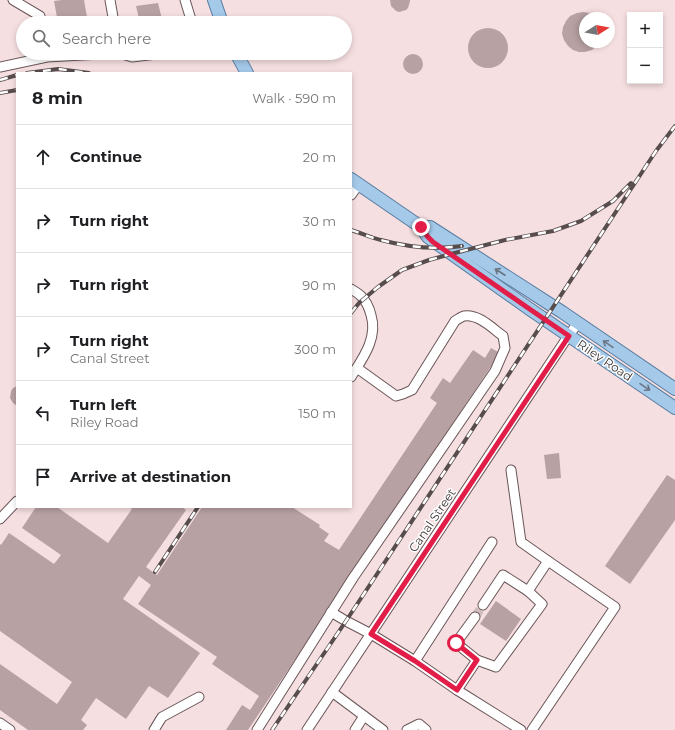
<!DOCTYPE html>
<html lang="en">
<head>
<meta charset="utf-8">
<style>
	:root { --surface:#fff; --page:#f6f6f6; --text:#202124; --muted:#757577; --line:#e0e0e0 }
	body { margin:0; font-family:Montserrat,sans-serif; background:var(--page); color:var(--text) }
	.controls { position:absolute; right:12px; top:12px; display:grid; overflow:hidden; border-radius:0px; box-shadow:0 2px 6px #0003 }
	.controls button { width:36px; height:36px; display:grid; place-items:center; padding:0; border:0; border-bottom:1px solid var(--line); background:var(--surface); color:var(--text); font:20px sans-serif }
	.compass { position:absolute; left:579px; top:12px; width:36px; height:36px; border-radius:50%; background:var(--surface); box-shadow:0 2px 6px #0003; rotate:79deg }
	.stop { position:absolute; width:12px; height:12px; margin:-9px; border:3px solid #e11d48; border-radius:50%; background:#fff }
	.stop.end { background:#e11d48; border-color:#fff; box-shadow:0 1px 4px #0008 }
	.list { margin:0; padding:0; list-style:none }
	h2 { display:flex; justify-content:space-between; align-items:center; height:52px; margin:0; padding:0 16px; font-size:17px }
	h2 small { font-size:13px; font-weight:400; color:var(--muted) }
	.list li { display:grid; grid-template-columns:26px 1fr auto; gap:12px; align-items:center; box-sizing:border-box; height:64px; padding:0 16px; border-top:1px solid var(--line) }
	.list b { display:block; font-size:15px; white-space:nowrap }
	.list p { margin:0; font-size:13px; white-space:nowrap; color:var(--muted) }
	.list em { font-size:13px; font-style:normal; color:var(--muted) }
	.icon { flex:none; width:22px; height:22px; fill:none; stroke:currentColor; stroke-width:2; stroke-linecap:round; stroke-linejoin:round }
	.map { position:relative; flex:none; width:675px; height:730px; overflow:hidden }
	.search { position:absolute; background:var(--surface); box-shadow:0 2px 6px #0003; left:16px; top:16px; width:336px; height:44px; display:flex; align-items:center; gap:10px; box-sizing:border-box; padding:0 14px; border-radius:22px; color:var(--muted); font-size:15px }
	.panel { position:absolute; background:var(--surface); box-shadow:0 2px 6px #0003; left:16px; top:72px; width:336px; height:436px; border-radius:0px }
	.map>svg:first-child { display:block }
	.building { fill:#b8a1a3 }
	.lines { fill:none; stroke-linecap:round; stroke-linejoin:round }
	.minor-tunnel { stroke:#d0bcbd; stroke-width:9; stroke-dasharray:9 4.5; stroke-linecap:butt }
	.minor-casing { stroke:#6a5658; stroke-width:11 }
	.major-casing { stroke:#587ca0; stroke-width:14 }
	.minor { stroke:#fff; stroke-width:9 }
	.major { stroke:#a4c9e9; stroke-width:12 }
	.rail-casing { stroke:#584d4d; stroke-width:4 }
	.rail { stroke:#fff; stroke-width:2.5; stroke-dasharray:8; stroke-linecap:butt }
	.oneway { stroke:#6a7584 }
	.route { stroke:#e11d48; stroke-width:5 }
	.labels { text-anchor:middle; dominant-baseline:central; stroke-width:3; stroke-linejoin:round; paint-order:stroke }
	.street-label { font-size:12px; fill:#3a3131; stroke:#fff }
</style>
</head>
<body>
<div class="map">
<svg width="675" height="730" viewBox="0 0 675 730">
	<rect width="100%" height="100%" fill="#f6dfe0"/>
	<!-- building -->
	<g class="building">
		<polygon points="62,0 84,0 88,23 58,23 54,1"/>
		<polygon points="390,0 410,0 410,1 408,8 406,10 399,12 396,11 391,6"/>
		<polygon points="158,3 163,23 140,23 136,6"/>
		<polygon points="583,12 590,13 598,18 585,18 585,42 600,42 597,46 592,50 585,52 579,52 573,50 568,46 564,40 562,34 563,27 566,21 570,16 577,13"/>
		<circle cx="488" cy="48" r="20"/>
		<circle cx="413" cy="64" r="10"/>
		<polygon points="491,348 500,353 248,730 226,730 242,705 250,710 259,696 212,664 217,657 138,604 151,585 139,576 123,599 200,653 168,698 149,686 126,719 96,698 81,720 87,725 83,730 28,730 0,710 0,664 57,704 72,682 0,631 0,544 1,545 9,533 54,564 61,555 22,528 36,507 57,507 108,543 132,509 129,507 182,507 186,510 146,567 157,575 202,507 292,507 320,525 319,527 329,534 324,541 339,550 437,403 430,398 443,378 450,383 473,350 485,358"/>
		<polygon points="17,386 17,406 13,403 10,398 11,391 13,388"/>
		<polygon points="559,453 561,478 547,479 544,455"/>
		<polygon points="667,475 675,480 675,520 630,584 605,566"/>
		<polygon points="496,601 521,619 506,641 480,624"/>
	</g>
	<g class="lines">
		<!-- minor-tunnel -->
		<polyline class="minor-tunnel" points="475,617 483,605"/>
		<defs>
			<g id="minor">
				<polyline points="13,0 40,16 41,23"/>
				<polyline points="110,0 114,23"/>
				<polyline points="185,0 192,23"/>
				<polyline points="119,53 132,57 165,53"/>
				<polyline points="0,67 47,57 119,53"/>
				<polyline points="351,195 359,184"/>
				<path d="M351 289C354 291 358 293 361 296 366 301 369 307 371 315 378 338 363 358 351 377"/>
				<polyline points="511,470 521,542 548,561"/>
				<polyline points="0,519 17,501"/>
				<polyline points="483,605 503,575 528,591"/>
				<polyline points="331,612 346,621 371,634 415,661 457,690 521,730"/>
				<polyline points="475,617 456,643 477,660"/>
				<polyline points="415,661 492,542"/>
				<polyline points="457,690 477,660 496,667 542,604 528,591 548,561 615,607 532,730"/>
				<polyline points="332,692 383,730"/>
				<polyline points="0,723 10,730"/>
				<polyline points="154,730 162,717 199,697"/>
				<path d="M257 730 353 578 495 371 505 348 503 336C492 328 479 314 464 316 461 317 458 319 455 321L412 390 403 394 396 396 357 368"/>
				<polyline points="307,730 569,335 578,323"/>
				<polyline points="355,730 364,716"/>
				<polyline points="407,730 419,724 426,730"/>
			</g>
			<g id="major">
				<polyline points="214,0 222,23"/>
				<polyline points="236,53 247,73"/>
				<polyline points="351,179 421,227 428,237 442,247 531,310 675,408"/>
				<polyline points="421,227 430,227 562,312 675,389"/>
			</g>
		</defs>
		<!-- minor casing -->
		<use href="#minor" class="minor-casing"/>
		<!-- major casing -->
		<use href="#major" class="major-casing"/>
		<!-- minor -->
		<use href="#minor" class="minor"/>
		<!-- major -->
		<use href="#major" class="major"/>
		<defs>
			<g id="rail">
				<polyline points="27,73 58,69 89,73"/>
				<polyline points="0,80 17,75"/>
				<polyline points="0,93 17,90"/>
				<path d="M351 230C361 233 371 238 381 240 407 247 435 250 462 246"/>
				<polyline points="351,313 359,303 378,287 402,270 429,260 451,254 505,240 553,231 581,221 613,201 631,183"/>
				<polyline points="155,572 198,507"/>
				<polyline points="272,730 346,621 656,151 675,126"/>
			</g>
		</defs>
		<!-- rail casing -->
		<use href="#rail" class="rail-casing"/>
		<!-- rail -->
		<use href="#rail" class="rail"/>
	</g>
	<!-- one-way arrows -->
	<defs><path id="oneway-shaft" d="M-6 0H5M1.5-3L5.5 0L1.5 3" fill="none" stroke-width="1.6" stroke-linecap="round" stroke-linejoin="round"/></defs>
	<g class="oneway">
		<use href="#oneway-shaft" transform="translate(500 272) rotate(-147)"/>
		<use href="#oneway-shaft" transform="translate(608 344) rotate(-146)"/>
		<use href="#oneway-shaft" transform="translate(645 387) rotate(34)"/>
	</g>
	<g class="lines">
		<!-- route -->
		<polyline class="route" points="421,227 428,237 433,242 531,310 569,336 371,634 415,661 457,690 477,660 456,643"/>
	</g>
	<g class="labels">
		<!-- street labels -->
		<g class="street-label">
			<text transform="translate(605 360) rotate(34)">Riley Road</text>
			<text transform="translate(432 520) rotate(-56)">Canal Street</text>
		</g>
	</g>
</svg>
<div class="controls">
<button>+</button>
<button>−</button>
</div>
<svg class="compass" viewBox="-18 -18 36 36"><path d="M0-13l5 13h-10z" fill="#e53935"/><path d="M0 13l5-13h-10z" fill="#757577"/></svg>
<div class="stop" style="left:456px;top:643px"></div>
<div class="stop end" style="left:421px;top:227px"></div>
<div class="search"><svg class="icon" aria-label="search" viewBox="0 0 24 24"><circle cx="10" cy="10" r="6"/><path d="M15 15l6 6"/></svg>Search here</div>
<section class="panel">
<h2>8 min<small>Walk · 590 m</small></h2>
<ul class="list">
<li><svg class="icon" aria-label="ahead" viewBox="0 0 24 24"><path d="M12 20V5M6 11l6-6 6 6"/></svg><div><b>Continue</b></div><em>20 m</em></li>
<li><svg class="icon" aria-label="right" viewBox="0 0 24 24"><path d="M7 20v-9h11M14 6l5 5-5 5"/></svg><div><b>Turn right</b></div><em>30 m</em></li>
<li><svg class="icon" aria-label="right" viewBox="0 0 24 24"><path d="M7 20v-9h11M14 6l5 5-5 5"/></svg><div><b>Turn right</b></div><em>90 m</em></li>
<li><svg class="icon" aria-label="right" viewBox="0 0 24 24"><path d="M7 20v-9h11M14 6l5 5-5 5"/></svg><div><b>Turn right</b><p>Canal Street</p></div><em>300 m</em></li>
<li><svg class="icon" aria-label="left" viewBox="0 0 24 24"><path d="M17 20v-9H6M10 6l-5 5 5 5"/></svg><div><b>Turn left</b><p>Riley Road</p></div><em>150 m</em></li>
<li><svg class="icon" aria-label="arrive" viewBox="0 0 24 24"><path d="M6 21V4h12l-3 4 3 4H6"/></svg><div><b>Arrive at destination</b></div></li>
</ul>
</section>
</div>
</body>
</html>
